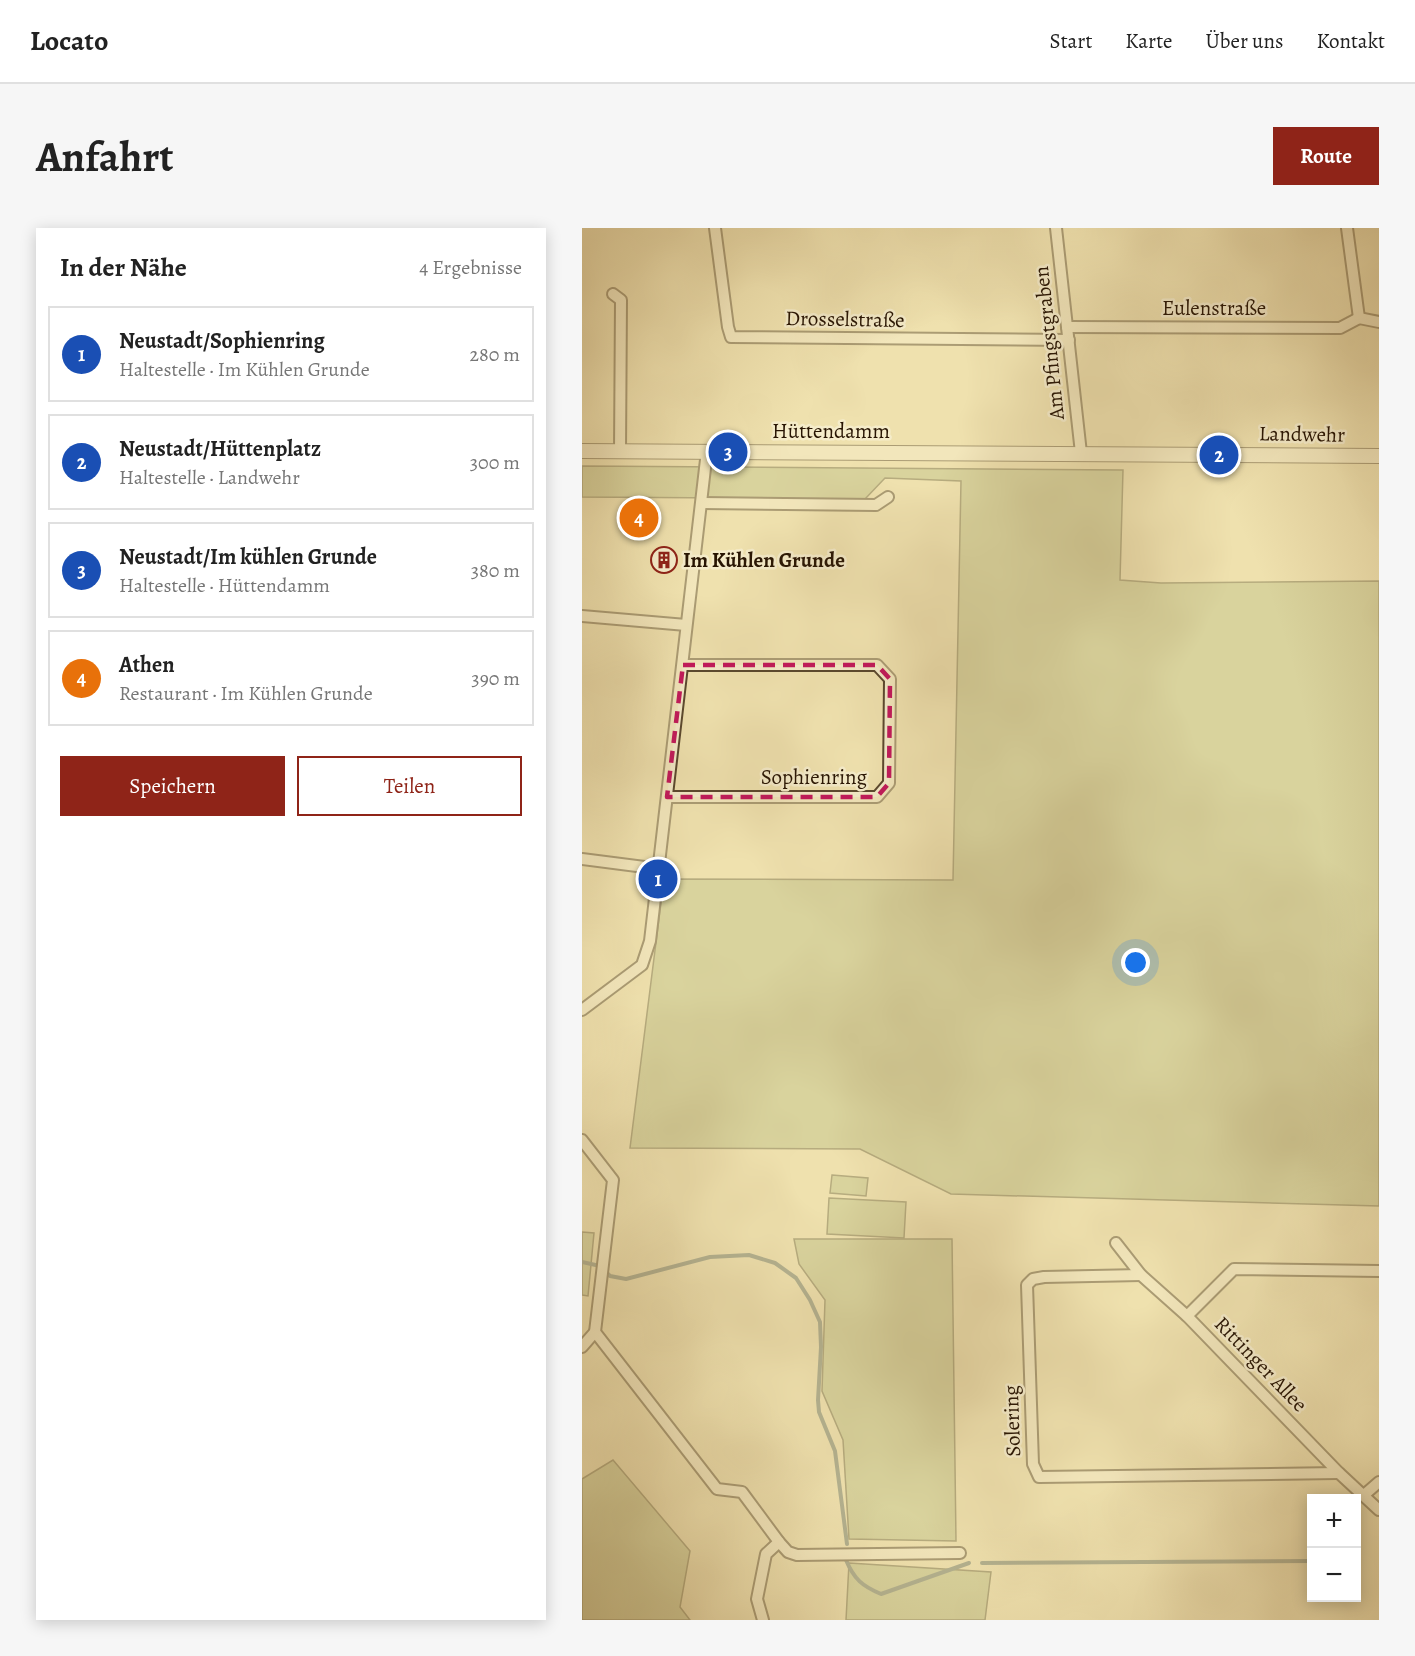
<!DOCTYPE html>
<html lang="de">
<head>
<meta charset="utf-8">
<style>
	:root { --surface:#fff; --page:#f6f6f6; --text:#222; --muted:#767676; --line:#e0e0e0; --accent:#8f2418 }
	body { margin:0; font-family:Alegreya,serif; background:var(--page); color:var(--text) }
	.controls { position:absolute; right:18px; bottom:18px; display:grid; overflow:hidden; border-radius:0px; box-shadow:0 3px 15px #0003 }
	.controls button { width:54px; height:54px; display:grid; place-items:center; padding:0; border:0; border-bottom:2px solid var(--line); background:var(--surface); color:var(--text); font:30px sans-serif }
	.you { position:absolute; left:554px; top:735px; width:21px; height:21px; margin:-15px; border:4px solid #fff; border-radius:50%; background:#1a73e8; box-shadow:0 0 0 9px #1a73e833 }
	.badge { display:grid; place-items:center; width:39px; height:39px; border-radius:50%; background:var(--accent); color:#fff; font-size:20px; font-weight:700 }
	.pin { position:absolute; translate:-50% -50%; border:3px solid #fff; box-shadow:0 2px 6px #0006 }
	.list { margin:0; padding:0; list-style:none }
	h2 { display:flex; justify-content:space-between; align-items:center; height:78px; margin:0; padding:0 24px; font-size:26px }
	h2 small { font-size:20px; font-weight:400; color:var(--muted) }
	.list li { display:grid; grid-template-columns:39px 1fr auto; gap:18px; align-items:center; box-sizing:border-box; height:96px; margin:0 12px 12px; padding:0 12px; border:2px solid var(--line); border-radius:0px }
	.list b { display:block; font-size:22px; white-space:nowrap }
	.list p { margin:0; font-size:20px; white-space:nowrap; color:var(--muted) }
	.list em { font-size:20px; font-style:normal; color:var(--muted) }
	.actions { display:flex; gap:12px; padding:18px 24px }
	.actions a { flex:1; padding:14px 0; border:2px solid var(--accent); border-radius:0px; text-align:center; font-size:21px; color:var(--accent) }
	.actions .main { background:var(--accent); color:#fff }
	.map { position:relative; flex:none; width:797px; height:1392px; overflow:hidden; border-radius:0px }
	header { display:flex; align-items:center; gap:36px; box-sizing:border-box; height:84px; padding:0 30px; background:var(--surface); border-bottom:2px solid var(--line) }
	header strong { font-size:28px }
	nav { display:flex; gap:33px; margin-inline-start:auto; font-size:21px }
	.intro { display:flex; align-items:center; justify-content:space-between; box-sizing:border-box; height:144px; padding:0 36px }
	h1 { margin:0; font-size:42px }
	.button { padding:15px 27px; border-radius:0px; background:var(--accent); color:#fff; font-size:21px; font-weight:700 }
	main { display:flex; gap:36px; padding:0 36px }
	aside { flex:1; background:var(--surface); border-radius:0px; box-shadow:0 3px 15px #0003 }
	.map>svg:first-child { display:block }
	.green { fill:#bec187; stroke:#736b45; stroke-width:1.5 }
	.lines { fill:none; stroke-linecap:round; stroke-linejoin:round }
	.stream { stroke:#6e796c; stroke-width:4 }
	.minor-casing { stroke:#5a482e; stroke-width:14 }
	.tertiary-casing { stroke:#5a482e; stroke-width:16 }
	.minor { stroke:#f5ecca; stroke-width:10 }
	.tertiary { stroke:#f5ecca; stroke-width:14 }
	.marked { fill:none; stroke:#c2185b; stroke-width:4.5; stroke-dasharray:12 8; stroke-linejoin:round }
	.labels { text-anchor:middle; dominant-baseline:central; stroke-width:5; stroke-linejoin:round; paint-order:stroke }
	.street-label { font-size:21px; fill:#281503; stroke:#f5ecca }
	.poi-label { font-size:21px; font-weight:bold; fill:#281503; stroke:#f5ecca; text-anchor:start }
</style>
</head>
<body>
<header>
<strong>Locato</strong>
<nav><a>Start</a><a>Karte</a><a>Über uns</a><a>Kontakt</a></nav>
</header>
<div class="intro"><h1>Anfahrt</h1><a class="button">Route</a></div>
<main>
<aside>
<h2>In der Nähe<small>4 Ergebnisse</small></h2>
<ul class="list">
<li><span class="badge" style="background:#1a4fb4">1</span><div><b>Neustadt/Sophienring</b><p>Haltestelle · Im Kühlen Grunde</p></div><em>280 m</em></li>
<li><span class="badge" style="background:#1a4fb4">2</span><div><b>Neustadt/Hüttenplatz</b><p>Haltestelle · Landwehr</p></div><em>300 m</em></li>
<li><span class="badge" style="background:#1a4fb4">3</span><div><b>Neustadt/Im kühlen Grunde</b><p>Haltestelle · Hüttendamm</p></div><em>380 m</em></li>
<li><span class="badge" style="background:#e8710a">4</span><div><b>Athen</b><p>Restaurant · Im Kühlen Grunde</p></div><em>390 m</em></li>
</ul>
<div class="actions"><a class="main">Speichern</a><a>Teilen</a></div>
</aside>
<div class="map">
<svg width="797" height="1392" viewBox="0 0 797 1392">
	<rect width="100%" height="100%" fill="#efe1ae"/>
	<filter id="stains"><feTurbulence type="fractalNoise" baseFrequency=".00333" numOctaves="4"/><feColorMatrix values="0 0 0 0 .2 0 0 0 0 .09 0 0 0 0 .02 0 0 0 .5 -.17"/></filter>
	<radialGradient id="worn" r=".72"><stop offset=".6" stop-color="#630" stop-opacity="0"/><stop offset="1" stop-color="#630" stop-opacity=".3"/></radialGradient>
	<!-- green -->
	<g class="green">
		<polygon points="0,238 541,242 538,352 579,355 797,353 797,978 369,966 278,921 48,920 82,651 371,652 379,253 303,250 283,271 0,269"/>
		<polygon points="250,947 286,950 284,968 248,965"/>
		<polygon points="247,970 324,974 322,1010 245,1006"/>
		<polygon points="0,1004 12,1005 6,1068 0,1067"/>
		<polygon points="212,1011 370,1011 374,1313 267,1311 261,1212 240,1163 243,1072 217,1036"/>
		<polygon points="31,1232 108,1323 98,1379 108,1392 0,1392 0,1251"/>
		<polygon points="267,1335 409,1344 403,1392 264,1392"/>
	</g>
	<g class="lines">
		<!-- stream -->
		<g class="stream">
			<polyline points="0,1034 18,1038"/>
			<polyline points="24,1044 28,1048 44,1051 128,1029 167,1027 193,1035 214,1050 228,1072 238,1094 239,1119 236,1172 237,1184 253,1223 265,1316"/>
			<path d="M264 1332C272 1351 280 1358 299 1366L387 1335"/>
			<polyline points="400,1335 730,1333"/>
		</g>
		<defs>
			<g id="minor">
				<polyline points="133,0 146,99 149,109 487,112"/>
				<polyline points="474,0 499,225"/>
				<polyline points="765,0 777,90"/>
				<polyline points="31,66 39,72 38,223"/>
				<polyline points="777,90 797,94"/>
				<polyline points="485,99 758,100 777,90"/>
				<polyline points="120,275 294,277 306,269"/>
				<polyline points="0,388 104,397"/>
				<polyline points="85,569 295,569 307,555 308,451 295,437 101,437"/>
				<polyline points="0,631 78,641"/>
				<polyline points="0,782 60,737 68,713 125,223"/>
				<polyline points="0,912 31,952 13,1104 135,1261 160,1264 197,1314 206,1324 215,1327 378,1325"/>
				<polyline points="534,1015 559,1047 605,1088 757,1245 797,1282"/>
				<polyline points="559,1047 462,1049 451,1051 445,1057 451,1236 457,1249 757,1245"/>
				<polyline points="605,1088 652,1041 797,1043"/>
				<polyline points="0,1119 13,1104"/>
				<polyline points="782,1267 797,1254"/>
				<polyline points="181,1392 175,1371 184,1326 197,1314"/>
			</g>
			<polyline id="tertiary" points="0,223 797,228"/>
		</defs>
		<!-- minor casing -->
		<use href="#minor" class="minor-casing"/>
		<!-- tertiary casing -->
		<use href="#tertiary" class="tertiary-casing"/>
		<!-- minor -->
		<use href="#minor" class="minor"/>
		<!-- tertiary -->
		<use href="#tertiary" class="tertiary"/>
	</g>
	<!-- marked area -->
	<path d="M0 0H797V1392H0ZM101 437H295L308 451 307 555 295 569H85Z" fill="#efe1ae" fill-opacity=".55" fill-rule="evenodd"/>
	<path class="marked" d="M101 437H295L308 451 307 555 295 569H85Z"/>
	<!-- icons -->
	<defs>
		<symbol id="building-ring" viewBox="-11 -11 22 22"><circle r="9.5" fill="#f5ecca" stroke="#8f2418" stroke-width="1.5"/><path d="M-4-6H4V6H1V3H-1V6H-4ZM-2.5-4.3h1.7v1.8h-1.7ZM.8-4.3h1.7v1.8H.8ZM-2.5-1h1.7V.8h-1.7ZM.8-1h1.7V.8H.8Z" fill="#8f2418"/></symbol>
	</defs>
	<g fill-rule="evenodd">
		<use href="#building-ring" x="67" y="317" width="30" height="30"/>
	</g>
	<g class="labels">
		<!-- street labels -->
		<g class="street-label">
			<text x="632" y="80">Eulenstraße</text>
			<text transform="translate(263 91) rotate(1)">Drosselstraße</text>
			<text transform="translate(467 115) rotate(-96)">Am Pfingstgraben</text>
			<text x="249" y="203">Hüttendamm</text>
			<text transform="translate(720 206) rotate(1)">Landwehr</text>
			<text x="232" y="549">Sophienring</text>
			<text transform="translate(679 1136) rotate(46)">Rittinger Allee</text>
			<text transform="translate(430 1193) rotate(-92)">Solering</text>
		</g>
		<!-- poi labels -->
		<g class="poi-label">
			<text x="101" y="332">Im Kühlen Grunde</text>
		</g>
	</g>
	<rect width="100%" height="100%" filter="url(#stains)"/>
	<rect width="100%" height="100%" fill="url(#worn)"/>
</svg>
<div class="controls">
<button>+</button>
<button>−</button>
</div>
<div class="you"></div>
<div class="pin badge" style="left:76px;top:651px;background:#1a4fb4">1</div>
<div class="pin badge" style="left:637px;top:227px;background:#1a4fb4">2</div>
<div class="pin badge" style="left:146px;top:224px;background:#1a4fb4">3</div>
<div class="pin badge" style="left:57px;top:290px;background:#e8710a">4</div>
</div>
</main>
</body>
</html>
